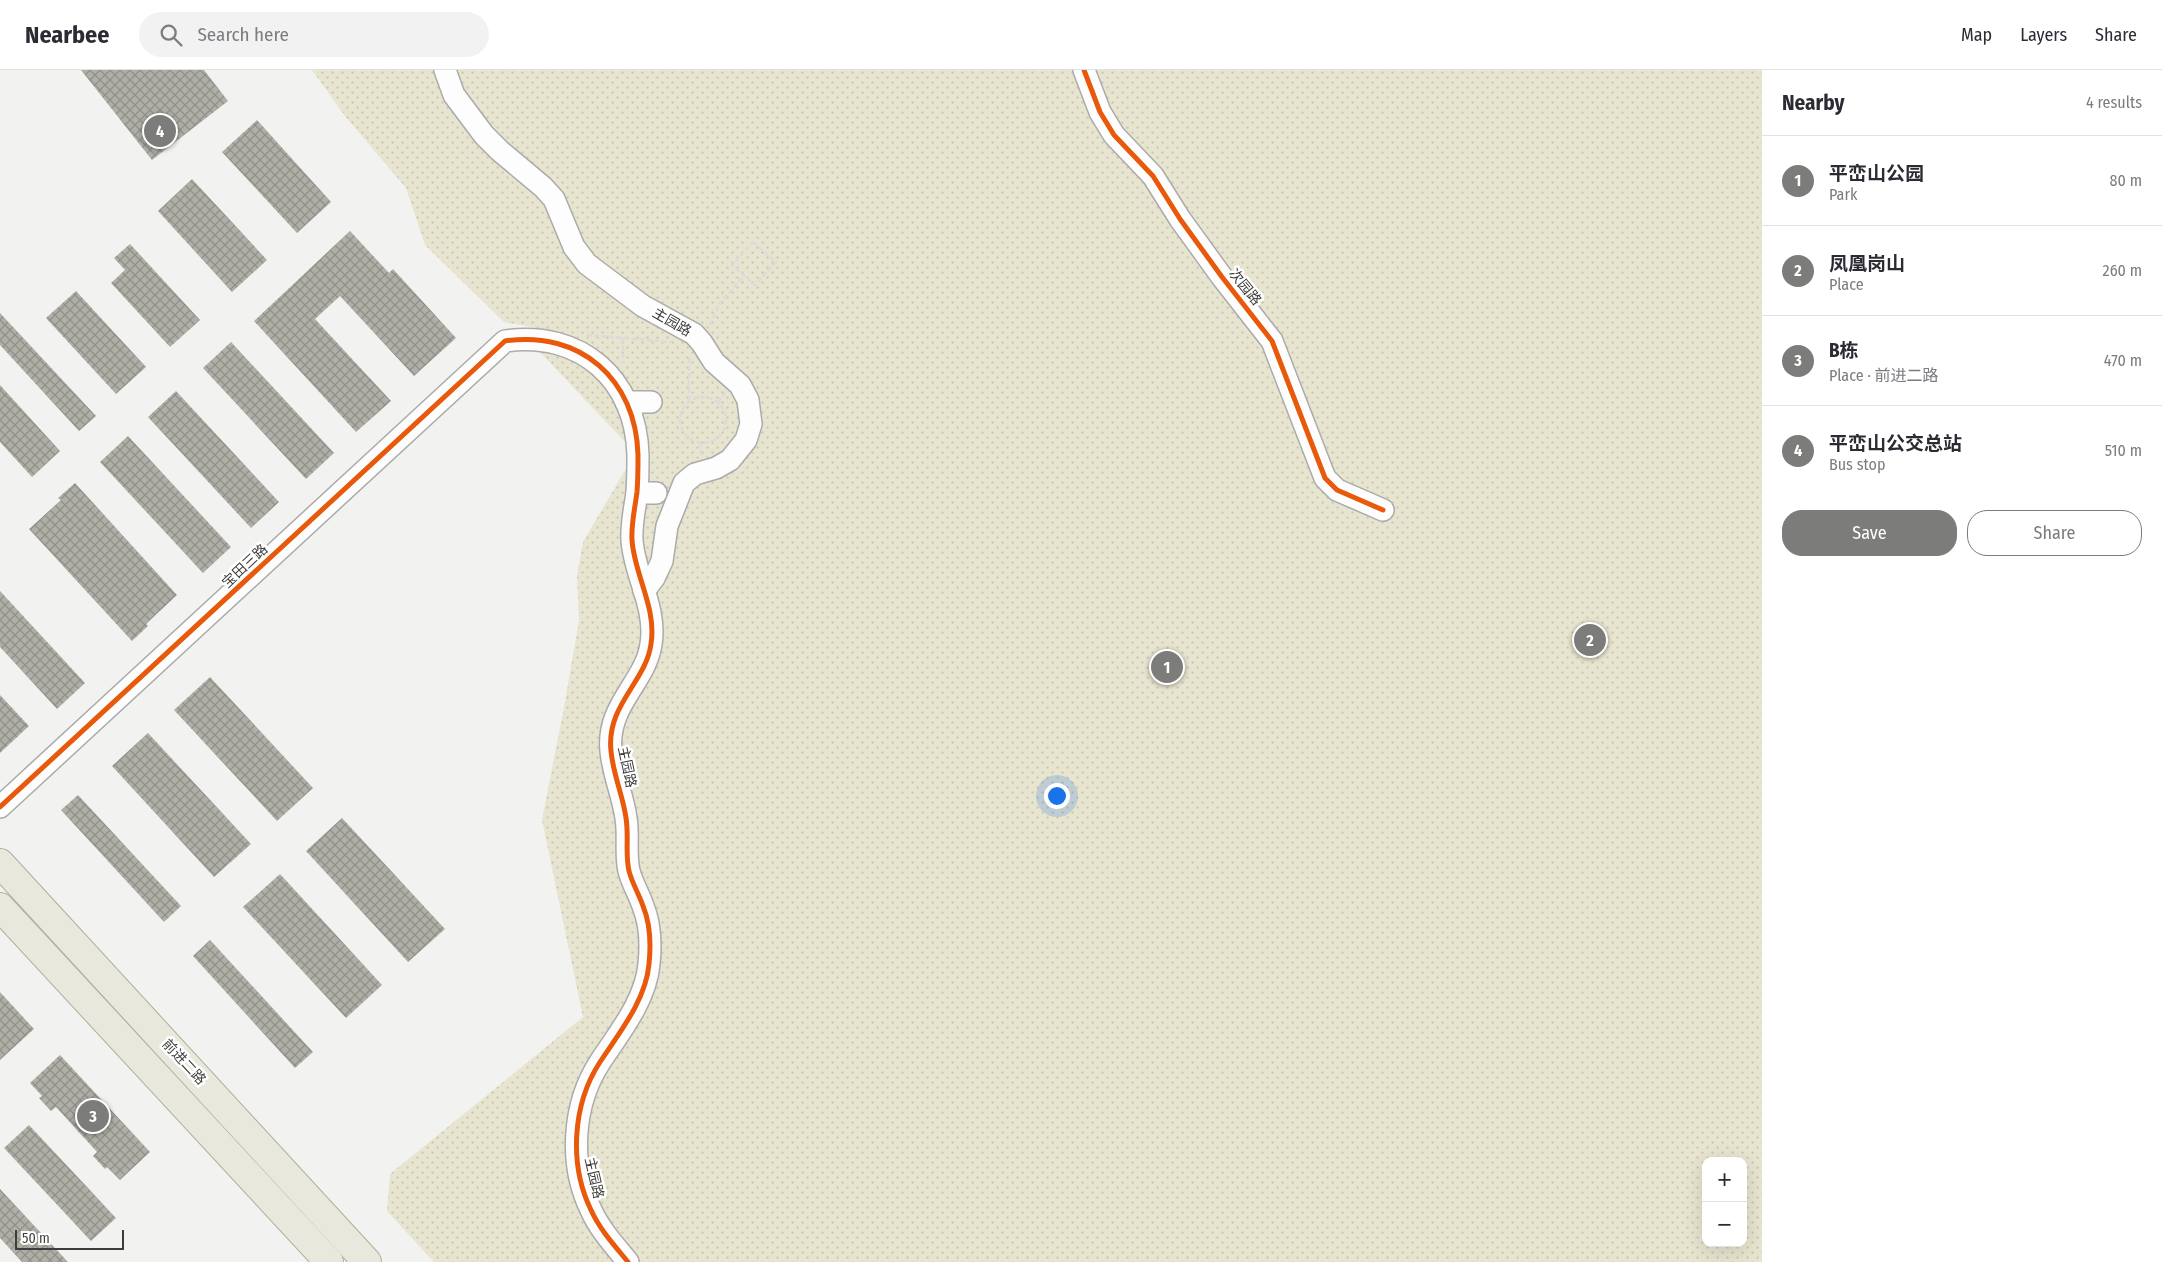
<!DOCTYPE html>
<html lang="en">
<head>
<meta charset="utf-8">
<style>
	:root { --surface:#fff; --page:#f2f2f3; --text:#2b2b33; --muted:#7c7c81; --line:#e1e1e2; --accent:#7c7c7a }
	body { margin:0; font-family:"Fira Sans Condensed","Noto Sans SC",sans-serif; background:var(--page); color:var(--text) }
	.controls { position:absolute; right:15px; bottom:15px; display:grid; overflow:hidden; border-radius:10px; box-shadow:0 5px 20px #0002 }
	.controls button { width:45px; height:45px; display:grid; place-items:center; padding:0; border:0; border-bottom:1px solid var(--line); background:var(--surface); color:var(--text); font:25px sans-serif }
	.scale { position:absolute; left:15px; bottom:12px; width:109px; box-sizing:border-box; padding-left:5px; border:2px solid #3d3d3b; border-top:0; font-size:14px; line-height:18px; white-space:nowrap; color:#3d3d3b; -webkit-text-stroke:4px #fff; paint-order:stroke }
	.you { position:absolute; left:1056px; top:725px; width:18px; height:18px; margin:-12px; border:4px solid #fff; border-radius:50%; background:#1a73e8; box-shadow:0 0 0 8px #1a73e833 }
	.badge { display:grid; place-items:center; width:32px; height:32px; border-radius:50%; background:var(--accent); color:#fff; font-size:16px; font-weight:700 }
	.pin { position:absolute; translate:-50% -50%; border:2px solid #fff; box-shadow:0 1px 5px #0006 }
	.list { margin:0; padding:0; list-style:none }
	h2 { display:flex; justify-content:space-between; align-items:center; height:65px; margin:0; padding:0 20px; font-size:21px }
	h2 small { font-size:16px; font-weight:400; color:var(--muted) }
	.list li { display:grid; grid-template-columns:32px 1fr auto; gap:15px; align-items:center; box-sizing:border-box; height:90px; padding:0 20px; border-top:1px solid var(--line) }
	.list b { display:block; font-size:19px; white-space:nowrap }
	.list p { margin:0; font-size:16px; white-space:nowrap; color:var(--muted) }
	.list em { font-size:16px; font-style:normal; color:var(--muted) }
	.actions { display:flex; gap:10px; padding:15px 20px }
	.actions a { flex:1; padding:11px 0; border:1px solid var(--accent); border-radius:20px; text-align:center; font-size:18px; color:var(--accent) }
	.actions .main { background:var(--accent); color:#fff }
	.icon { flex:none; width:28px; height:28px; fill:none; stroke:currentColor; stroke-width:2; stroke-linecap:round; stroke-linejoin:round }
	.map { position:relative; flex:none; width:1762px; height:1192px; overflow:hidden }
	header { display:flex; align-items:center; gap:30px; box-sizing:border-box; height:70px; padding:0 25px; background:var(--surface); border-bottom:1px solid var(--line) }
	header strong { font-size:24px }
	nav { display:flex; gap:28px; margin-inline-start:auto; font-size:18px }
	.search { width:350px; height:45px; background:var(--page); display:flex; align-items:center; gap:12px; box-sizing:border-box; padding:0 18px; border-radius:28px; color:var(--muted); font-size:19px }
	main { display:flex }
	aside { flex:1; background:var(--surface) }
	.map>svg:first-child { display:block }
	.park { fill:url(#park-dots); fill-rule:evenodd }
	.building { fill:url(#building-cross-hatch) }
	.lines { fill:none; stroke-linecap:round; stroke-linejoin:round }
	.minor-casing { stroke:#ababaa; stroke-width:24 }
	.major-casing { stroke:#b1ae9a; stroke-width:30 }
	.path { stroke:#dbdbda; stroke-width:2.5; stroke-dasharray:5 2.5; stroke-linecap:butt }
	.minor { stroke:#fdfdfd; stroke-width:21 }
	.major { stroke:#e9e8dc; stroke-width:28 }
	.cycleway-casing { stroke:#fff; stroke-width:8 }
	.cycleway { stroke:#e8590c; stroke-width:5 }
	.labels { text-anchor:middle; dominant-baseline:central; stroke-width:5; stroke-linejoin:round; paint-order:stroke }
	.street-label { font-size:14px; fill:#3d3d3b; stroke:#fff }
</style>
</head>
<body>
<header>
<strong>Nearbee</strong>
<div class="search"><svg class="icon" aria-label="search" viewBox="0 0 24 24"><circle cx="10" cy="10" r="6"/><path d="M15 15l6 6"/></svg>Search here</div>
<nav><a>Map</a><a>Layers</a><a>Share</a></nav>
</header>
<main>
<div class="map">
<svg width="1762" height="1192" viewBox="0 0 1762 1192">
	<defs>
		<pattern id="park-dots" width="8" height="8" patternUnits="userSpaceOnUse" patternTransform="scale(1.25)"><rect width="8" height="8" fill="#e7e4cf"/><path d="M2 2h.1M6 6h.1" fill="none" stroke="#c7c4b3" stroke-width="1.8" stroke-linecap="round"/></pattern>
		<pattern id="building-cross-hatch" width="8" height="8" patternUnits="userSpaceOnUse" patternTransform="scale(1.25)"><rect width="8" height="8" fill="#b0afa7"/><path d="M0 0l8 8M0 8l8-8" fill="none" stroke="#909089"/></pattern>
	</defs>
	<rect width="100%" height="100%" fill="#f2f2f0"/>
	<!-- park -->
	<path class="park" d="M312 0H1762V1192H434L387 1141 390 1104 583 947 542 750 563 643 579 551 577 505 583 472 627 397 628 375 537 279 549 260 504 252 425 175 406 118 345 46ZM1706 1091H1743V1173H1706Z"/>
	<!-- building -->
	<g class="building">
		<polygon points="81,0 204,0 228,31 152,90"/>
		<polygon points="257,50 331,132 297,163 222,82"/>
		<polygon points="192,109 267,190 232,222 158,141"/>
		<polygon points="350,161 389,203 393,199 456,268 414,306 340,226 315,249 391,331 356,362 254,251"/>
		<polygon points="130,174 200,250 170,277 111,213 125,200 114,188"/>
		<polygon points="76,221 146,297 116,324 46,248"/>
		<polygon points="0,243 96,346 79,361 0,275"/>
		<polygon points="231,272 334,383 306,409 203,298"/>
		<polygon points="0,315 60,381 32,407 0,372"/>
		<polygon points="176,321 279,432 251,458 148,347"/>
		<polygon points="128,366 231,477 203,503 100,392"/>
		<polygon points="75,413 177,525 146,554 148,556 132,571 29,459 61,430 58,428"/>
		<polygon points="0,521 85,613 57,639 0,577"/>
		<polygon points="210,607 313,718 277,751 174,640"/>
		<polygon points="0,625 29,656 0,683"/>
		<polygon points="148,663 251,774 214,807 112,696"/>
		<polygon points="78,725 181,836 164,852 61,740"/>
		<polygon points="342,748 445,859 408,892 306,781"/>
		<polygon points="280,804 382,915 346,948 243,837"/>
		<polygon points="210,870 313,982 295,998 193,886"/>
		<polygon points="0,922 34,959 0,990"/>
		<polygon points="60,985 150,1082 120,1110 107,1097 105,1099 93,1086 97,1082 56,1037 51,1041 39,1028 42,1026 30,1013"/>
		<polygon points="29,1055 116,1148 91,1171 4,1078"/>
		<polygon points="0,1119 68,1192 22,1192 0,1168"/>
	</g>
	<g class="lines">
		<defs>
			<g id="minor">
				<polyline points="445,0 454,25 484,65 500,81 543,117 554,129 574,177 587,194 643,236 694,264 702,273 714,292 740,315 748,330 751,354 746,370 730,390 716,398 695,404 684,413 667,456 662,491 654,508 644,521"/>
				<polyline points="1084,0 1100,42 1114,65 1153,106 1180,149 1222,207 1272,271 1325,408 1337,420 1383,440"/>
				<polyline points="626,332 651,332"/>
				<polyline points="637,423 656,423"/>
				<path d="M0 737 505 271C580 260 636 309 638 385 638 397 638 410 637 422 635 438 631 454 632 470 634 504 657 538 651 574 646 612 606 635 611 681 613 704 623 726 626 748 629 766 625 784 629 801 632 813 639 824 643 836 650 853 651 875 649 894 646 930 619 963 600 992 572 1035 569 1095 591 1140 600 1160 615 1176 628 1192"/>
			</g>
			<g id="major">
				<polyline points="0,793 367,1192"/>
				<polyline points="0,837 329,1192"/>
			</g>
		</defs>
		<!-- minor casing -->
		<use href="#minor" class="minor-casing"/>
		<!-- major casing -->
		<use href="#major" class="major-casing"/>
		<!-- path -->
		<g class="path">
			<polygon points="753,172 776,192 755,215 732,195"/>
			<polyline points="710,255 720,233 744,206"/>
			<polyline points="587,265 671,272"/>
			<polyline points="623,268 623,294"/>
			<polyline points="689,288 689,331"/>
			<circle cx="703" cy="350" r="23"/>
			<polyline points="718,332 725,323"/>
			<polyline points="701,385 701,374"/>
		</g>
		<!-- minor -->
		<use href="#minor" class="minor"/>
		<!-- major -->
		<use href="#major" class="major"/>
		<defs>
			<g id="cycleway">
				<polyline points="1084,0 1100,42 1114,65 1153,106 1180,149 1222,207 1272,271 1325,408 1337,420 1383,440"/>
				<path d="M0 737 505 271C580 260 636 309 638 385 638 397 638 410 637 422 635 438 631 454 632 470 634 504 657 538 651 574 646 612 606 635 611 681 613 704 623 726 626 748 629 766 625 784 629 801 632 813 639 824 643 836 650 853 651 875 649 894 646 930 619 963 600 992 572 1035 569 1095 591 1140 600 1160 615 1176 628 1192"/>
			</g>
		</defs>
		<!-- cycleway casing -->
		<use href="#cycleway" class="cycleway-casing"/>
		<!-- cycleway -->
		<use href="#cycleway" class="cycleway"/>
	</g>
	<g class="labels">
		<!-- street labels -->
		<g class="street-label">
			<text transform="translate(1245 217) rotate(51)">次园路</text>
			<text transform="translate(672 252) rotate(30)">主园路</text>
			<text transform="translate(245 496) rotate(-43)">宝田三路</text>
			<text transform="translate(627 697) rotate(78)">主园路</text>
			<text transform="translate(184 992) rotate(47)">前进二路</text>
			<text transform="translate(594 1108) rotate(77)">主园路</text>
		</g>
	</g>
</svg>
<div class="controls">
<button>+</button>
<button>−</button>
</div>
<div class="scale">50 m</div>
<div class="you"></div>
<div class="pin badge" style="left:1167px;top:597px">1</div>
<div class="pin badge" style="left:1590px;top:570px">2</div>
<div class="pin badge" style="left:93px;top:1046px">3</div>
<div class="pin badge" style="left:160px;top:61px">4</div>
</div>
<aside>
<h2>Nearby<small>4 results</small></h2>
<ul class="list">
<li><span class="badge">1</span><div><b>平峦山公园</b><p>Park</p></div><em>80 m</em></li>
<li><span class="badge">2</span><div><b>凤凰岗山</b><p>Place</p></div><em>260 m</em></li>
<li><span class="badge">3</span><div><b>B栋</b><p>Place · 前进二路</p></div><em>470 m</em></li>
<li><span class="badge">4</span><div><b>平峦山公交总站</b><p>Bus stop</p></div><em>510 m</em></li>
</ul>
<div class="actions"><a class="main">Save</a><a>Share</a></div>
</aside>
</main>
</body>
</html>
